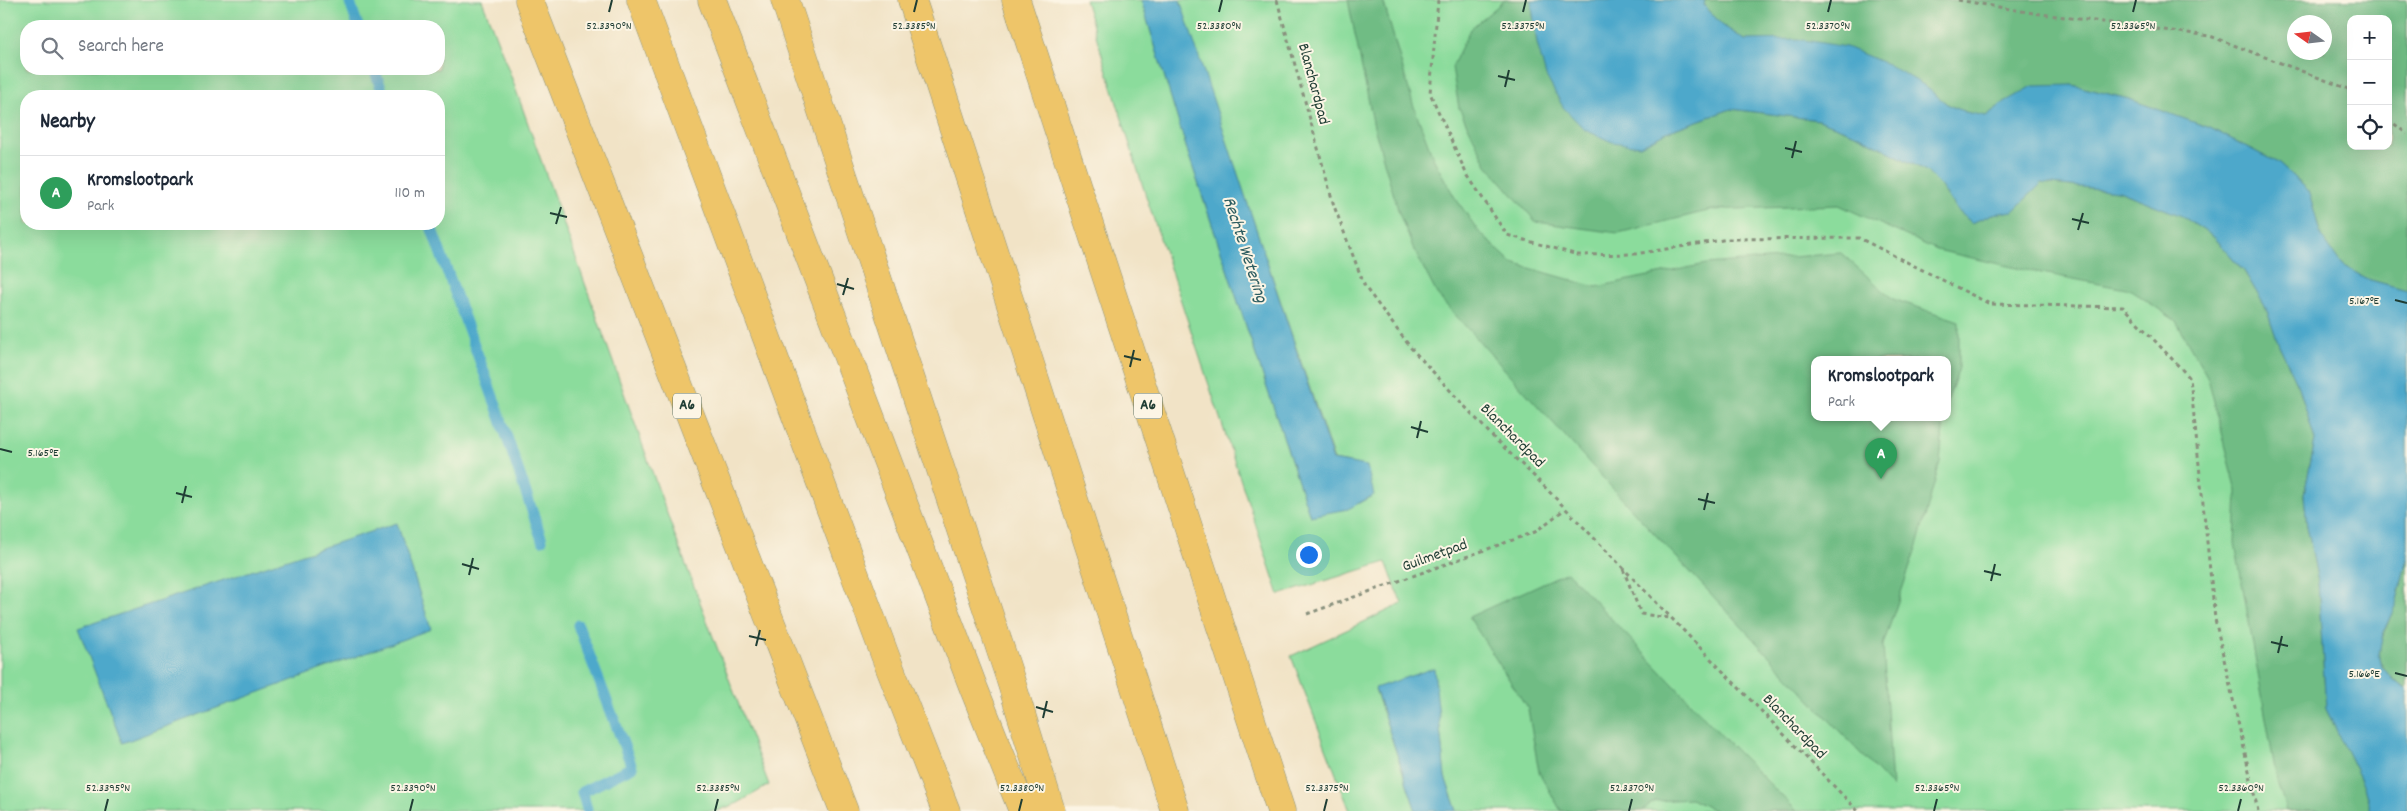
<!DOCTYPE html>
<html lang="en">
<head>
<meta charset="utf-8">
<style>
	:root { --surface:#fff; --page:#f2f2f3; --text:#1f2937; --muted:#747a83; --line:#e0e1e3; --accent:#111827 }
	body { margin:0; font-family:Dekko,sans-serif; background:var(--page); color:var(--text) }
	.controls { position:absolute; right:15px; top:15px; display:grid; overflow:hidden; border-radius:10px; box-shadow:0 5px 20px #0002 }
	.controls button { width:45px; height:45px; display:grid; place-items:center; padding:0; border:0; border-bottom:1px solid var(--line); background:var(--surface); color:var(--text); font:25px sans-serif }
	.compass { position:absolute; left:2287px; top:15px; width:45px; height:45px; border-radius:50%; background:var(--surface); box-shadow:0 5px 20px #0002; rotate:284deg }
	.you { position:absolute; left:1308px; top:554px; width:18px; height:18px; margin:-12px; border:4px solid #fff; border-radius:50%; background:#1a73e8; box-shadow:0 0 0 8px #1a73e833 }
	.badge { display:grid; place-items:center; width:32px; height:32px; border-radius:50%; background:var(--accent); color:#fff; font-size:16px; font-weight:700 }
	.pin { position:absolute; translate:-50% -41px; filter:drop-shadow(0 1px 2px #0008) }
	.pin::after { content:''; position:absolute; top:26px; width:18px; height:15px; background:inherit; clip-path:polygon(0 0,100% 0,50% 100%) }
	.popup { position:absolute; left:1811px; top:356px; width:140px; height:65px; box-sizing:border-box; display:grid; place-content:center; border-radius:10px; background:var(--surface); filter:drop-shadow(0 1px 4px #0005); font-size:16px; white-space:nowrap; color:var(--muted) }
	.popup b { font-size:19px; color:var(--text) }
	.popup::after { content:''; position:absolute; left:50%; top:100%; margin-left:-10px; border:10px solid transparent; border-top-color:var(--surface) }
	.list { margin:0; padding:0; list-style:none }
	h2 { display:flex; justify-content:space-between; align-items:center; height:65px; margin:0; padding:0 20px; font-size:21px }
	h2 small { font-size:16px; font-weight:400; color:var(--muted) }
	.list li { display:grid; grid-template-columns:32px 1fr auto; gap:15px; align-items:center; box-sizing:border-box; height:75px; padding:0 20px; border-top:1px solid var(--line) }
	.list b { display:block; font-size:19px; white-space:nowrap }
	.list p { margin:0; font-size:16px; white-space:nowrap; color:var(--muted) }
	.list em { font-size:16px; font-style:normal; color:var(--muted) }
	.icon { flex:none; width:28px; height:28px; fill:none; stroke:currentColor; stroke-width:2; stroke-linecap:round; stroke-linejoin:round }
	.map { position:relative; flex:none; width:2407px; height:811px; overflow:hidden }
	.search { position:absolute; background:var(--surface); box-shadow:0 5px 20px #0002; left:20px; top:20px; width:425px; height:55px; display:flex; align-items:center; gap:12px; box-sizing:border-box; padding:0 18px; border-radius:20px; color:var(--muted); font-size:19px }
	.panel { position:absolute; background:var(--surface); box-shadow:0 5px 20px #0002; left:20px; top:90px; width:425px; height:140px; border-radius:20px }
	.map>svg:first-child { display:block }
	.green { fill:#8bdc9c; stroke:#558c68; fill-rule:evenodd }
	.forest { fill:#70bc84; stroke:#487c5c; fill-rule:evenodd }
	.water { fill:#4da8cb; stroke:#367280 }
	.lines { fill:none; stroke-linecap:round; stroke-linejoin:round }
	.stream { stroke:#4da8cb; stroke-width:11 }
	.motorway-casing { stroke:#88907d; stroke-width:29 }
	.path { stroke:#88907d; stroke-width:3; stroke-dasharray:4 4; stroke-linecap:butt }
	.motorway { stroke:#eec569; stroke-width:28 }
	.ticks { fill:none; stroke:#1f3d34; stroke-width:2 }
	.labels { text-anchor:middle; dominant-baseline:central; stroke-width:4; stroke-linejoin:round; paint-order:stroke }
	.shield { fill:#fcf5e5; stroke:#617469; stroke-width:1 }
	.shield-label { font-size:15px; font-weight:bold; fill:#1f3d34 }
	.street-label { font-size:16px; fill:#1f3d34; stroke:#fcf5e5 }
	.water-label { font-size:18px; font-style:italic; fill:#2d5d61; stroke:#fcf5e5 }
	.ticks-label { font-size:12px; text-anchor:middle; fill:#1f3d34; stroke:#fcf5e5; stroke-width:4; stroke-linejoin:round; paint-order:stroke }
</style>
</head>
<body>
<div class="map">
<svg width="2407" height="811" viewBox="0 0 2407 811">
	<rect width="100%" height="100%" fill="#fcf5e5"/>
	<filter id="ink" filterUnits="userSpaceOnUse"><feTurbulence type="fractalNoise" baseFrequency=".02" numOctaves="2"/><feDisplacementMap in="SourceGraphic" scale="10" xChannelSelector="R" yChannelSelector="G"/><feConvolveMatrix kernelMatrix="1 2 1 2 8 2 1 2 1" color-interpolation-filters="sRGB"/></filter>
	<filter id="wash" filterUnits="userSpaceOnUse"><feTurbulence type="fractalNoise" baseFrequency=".0096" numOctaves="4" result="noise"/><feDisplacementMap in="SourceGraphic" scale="20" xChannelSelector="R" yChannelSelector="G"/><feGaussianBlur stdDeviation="1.12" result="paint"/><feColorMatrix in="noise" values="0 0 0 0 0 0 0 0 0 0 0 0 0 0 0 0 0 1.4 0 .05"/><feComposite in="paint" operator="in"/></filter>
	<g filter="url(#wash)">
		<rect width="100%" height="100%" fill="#f1e3c6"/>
		<!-- green -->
		<g class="green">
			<path d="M0 0H482L511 76 675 536 769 785 738 803 717 811H0ZM26 26H439V69H26ZM26 96H439V224H26Z"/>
			<path d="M1085 0H1141L1188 153 1310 516 1350 463 1334 460 1179 0H2407V811H1457L1445 777 1437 699 1375 689 1416 811H1350L1291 656 1402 604 1386 562 1279 595 1143 187ZM2351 19H2388V146H2351ZM2294 22H2324V52H2294ZM1815 360H1947V418H1815Z"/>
		</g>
		<!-- forest -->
		<g class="forest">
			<polygon points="1348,0 1383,0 1413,104 1434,160 1454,196 1479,232 1512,263 1596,287 1706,264 1841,253 1893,299 1959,321 1959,368 1947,402 1947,360 1815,360 1815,418 1944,418 1940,462 1918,543 1883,645 1892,787 1634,512 1438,296 1414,250 1399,213 1374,127"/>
			<polygon points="1505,0 1531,0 1537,43 1640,146 1666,132 1731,109 1819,120 1858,135 1926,171 1940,185 1956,209 1972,223 1992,214 2013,211 2042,183 2119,191 2182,216 2215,238 2244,271 2266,308 2279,345 2299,387 2315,440 2304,495 2307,526 2318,582 2326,709 2364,786 2371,811 2286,811 2277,781 2235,543 2237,491 2208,378 2176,321 2131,290 2021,269 1937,250 1839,205 1712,210 1618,233 1536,222 1487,165 1459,108 1452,67 1470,29"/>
			<path d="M1705 0H2407V290L2367 279 2342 265 2321 236 2308 190 2278 163 2210 128 2129 99 2072 85 2006 101 1986 116 1965 112 1947 104 1922 84 1768 41 1745 40 1722 25 1704 5ZM2351 19H2388V146H2351ZM2294 22H2324V52H2294Z"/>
			<path d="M2407 559V689C2364 661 2381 644 2395 605 2401 591 2403 574 2407 559Z"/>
			<polygon points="1567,572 1723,737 1797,811 1716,811 1691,799 1655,801 1642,811 1561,811 1539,772 1528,709 1469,617"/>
		</g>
		<!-- water -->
		<g class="water">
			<polygon points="1141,0 1180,0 1333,460 1367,466 1374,495 1348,509 1310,516 1188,153"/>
			<polygon points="1531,0 1705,0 1704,5 1722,25 1745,40 1798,39 1846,47 1887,64 1922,84 1947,104 1965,112 1986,116 2006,101 2033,86 2072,85 2129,99 2210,128 2278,163 2308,190 2321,236 2342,265 2367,279 2407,290 2407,559 2396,604 2383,633 2379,654 2382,667 2394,680 2407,689 2407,811 2371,811 2364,786 2326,709 2318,582 2307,526 2304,495 2315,440 2299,387 2279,345 2266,308 2244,271 2215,238 2182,216 2119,191 2042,183 2013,211 1992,214 1972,223 1956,209 1940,185 1926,171 1858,135 1819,120 1731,109 1666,132 1640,146 1612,142 1585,130 1563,107 1546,76 1537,43"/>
			<polygon points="397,523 431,629 122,743 78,628"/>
			<polygon points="1434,668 1445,777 1457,811 1416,811 1375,688"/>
		</g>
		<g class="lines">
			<!-- stream -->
			<g class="stream">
				<polyline points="349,0 358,26"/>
				<polyline points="374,69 384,96"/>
				<polyline points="430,224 496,405 542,540"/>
				<polyline points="578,625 632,767 582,792 587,809"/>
			</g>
		</g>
	</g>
	<g filter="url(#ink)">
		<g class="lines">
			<defs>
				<g id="motorway">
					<polyline points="529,0 844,811"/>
					<polyline points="641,0 886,658 946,811"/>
					<polyline points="712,0 974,689 1023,811"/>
					<polyline points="785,0 1009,675 1051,811"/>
					<polyline points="912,0 1175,811"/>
					<polyline points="1016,0 1281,811"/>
				</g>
			</defs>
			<!-- motorway casing -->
			<use href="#motorway" class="motorway-casing"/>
			<!-- path -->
			<g class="path">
				<polyline points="1277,0 1334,206 1365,287 1411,348 1494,438 1536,478 1858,811"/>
				<polyline points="1438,0 1430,93 1466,173 1507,235 1578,255 1635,254 1729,239 1859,238 1990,304 2123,307 2190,378 2215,619 2258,811"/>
				<polyline points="1958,0 2033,13 2210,36 2351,90"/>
				<polyline points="2388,119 2407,134"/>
				<polyline points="1623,569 1641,614 1670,618"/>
				<polyline points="1307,614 1535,532 1565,509"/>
			</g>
			<!-- motorway -->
			<use href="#motorway" class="motorway"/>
		</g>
	</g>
	<!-- ticks -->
	<path class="ticks" d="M609 12 612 0M914 12 917 0M1219 12 1222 0M1523 12 1526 0M1828 12 1831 0M2133 12 2136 0M1498 76 1515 80M1505 87 1509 70M1785 148 1802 152M1792 158 1796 141M550 213 567 217M2072 219 2089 223M556 224 561 207M2078 230 2083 213M837 284 854 289M843 295 848 278M2395 300 2407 303M1124 356 1141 360M1130 367 1134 350M1411 427 1428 432M1417 438 1421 421M0 449 12 452M176 493 192 497M1698 499 1715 503M182 503 186 486M1704 510 1708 493M462 564 479 569M1984 571 2001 575M469 575 473 558M1991 581 1995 564M749 636 766 640M2271 642 2288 646M756 646 760 630M2278 653 2282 636M2395 673 2407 676M1036 707 1053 712M1043 718 1047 701M105 811 108 799M410 811 413 799M715 811 718 799M1019 811 1022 799M1324 811 1327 799M1629 811 1632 799M1934 811 1937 799M2238 811 2241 799"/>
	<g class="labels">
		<!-- shield labels -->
		<g class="shield">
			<rect x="673" y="393.5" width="28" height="25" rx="4"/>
			<rect x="1134" y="393.5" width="28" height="25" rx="4"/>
		</g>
		<g class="shield-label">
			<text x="687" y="406">A6</text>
			<text x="1148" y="406">A6</text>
		</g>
		<!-- street labels -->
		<g class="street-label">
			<text transform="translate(1313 84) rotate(75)">Blanchardpad</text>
			<text transform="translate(1512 436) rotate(45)">Blanchardpad</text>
			<text transform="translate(1435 556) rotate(-20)">Guilmetpad</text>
			<text transform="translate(1794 727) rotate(46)">Blanchardpad</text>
		</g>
		<!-- water labels -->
		<g class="water-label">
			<text transform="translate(1244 250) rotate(72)">Rechte Wetering</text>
		</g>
	</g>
	<g class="ticks-label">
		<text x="609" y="29">52.3390°N</text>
		<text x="914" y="29">52.3385°N</text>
		<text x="1219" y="29">52.3380°N</text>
		<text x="1523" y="29">52.3375°N</text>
		<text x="1828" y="29">52.3370°N</text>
		<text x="2133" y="29">52.3365°N</text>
		<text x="2364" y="304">5.167°E</text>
		<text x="43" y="456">5.165°E</text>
		<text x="2364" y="677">5.166°E</text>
		<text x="108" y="791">52.3395°N</text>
		<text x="413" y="791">52.3390°N</text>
		<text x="718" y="791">52.3385°N</text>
		<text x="1022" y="791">52.3380°N</text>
		<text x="1327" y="791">52.3375°N</text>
		<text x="1632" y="791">52.3370°N</text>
		<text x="1937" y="791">52.3365°N</text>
		<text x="2241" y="791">52.3360°N</text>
	</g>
</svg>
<div class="controls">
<button>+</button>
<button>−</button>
<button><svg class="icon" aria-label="locate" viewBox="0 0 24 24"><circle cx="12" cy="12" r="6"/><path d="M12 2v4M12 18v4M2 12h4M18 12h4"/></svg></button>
</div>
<svg class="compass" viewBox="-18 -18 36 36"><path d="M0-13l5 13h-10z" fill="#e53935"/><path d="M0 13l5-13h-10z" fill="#747a83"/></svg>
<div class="you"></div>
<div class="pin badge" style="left:1881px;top:479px;background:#2e9e5b">A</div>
<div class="popup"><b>Kromslootpark</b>Park</div>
<div class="search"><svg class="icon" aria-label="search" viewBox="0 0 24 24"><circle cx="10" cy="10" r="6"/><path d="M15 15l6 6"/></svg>Search here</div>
<section class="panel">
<h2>Nearby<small></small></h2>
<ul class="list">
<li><span class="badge" style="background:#2e9e5b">A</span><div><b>Kromslootpark</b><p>Park</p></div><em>110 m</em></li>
</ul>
</section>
</div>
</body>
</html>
